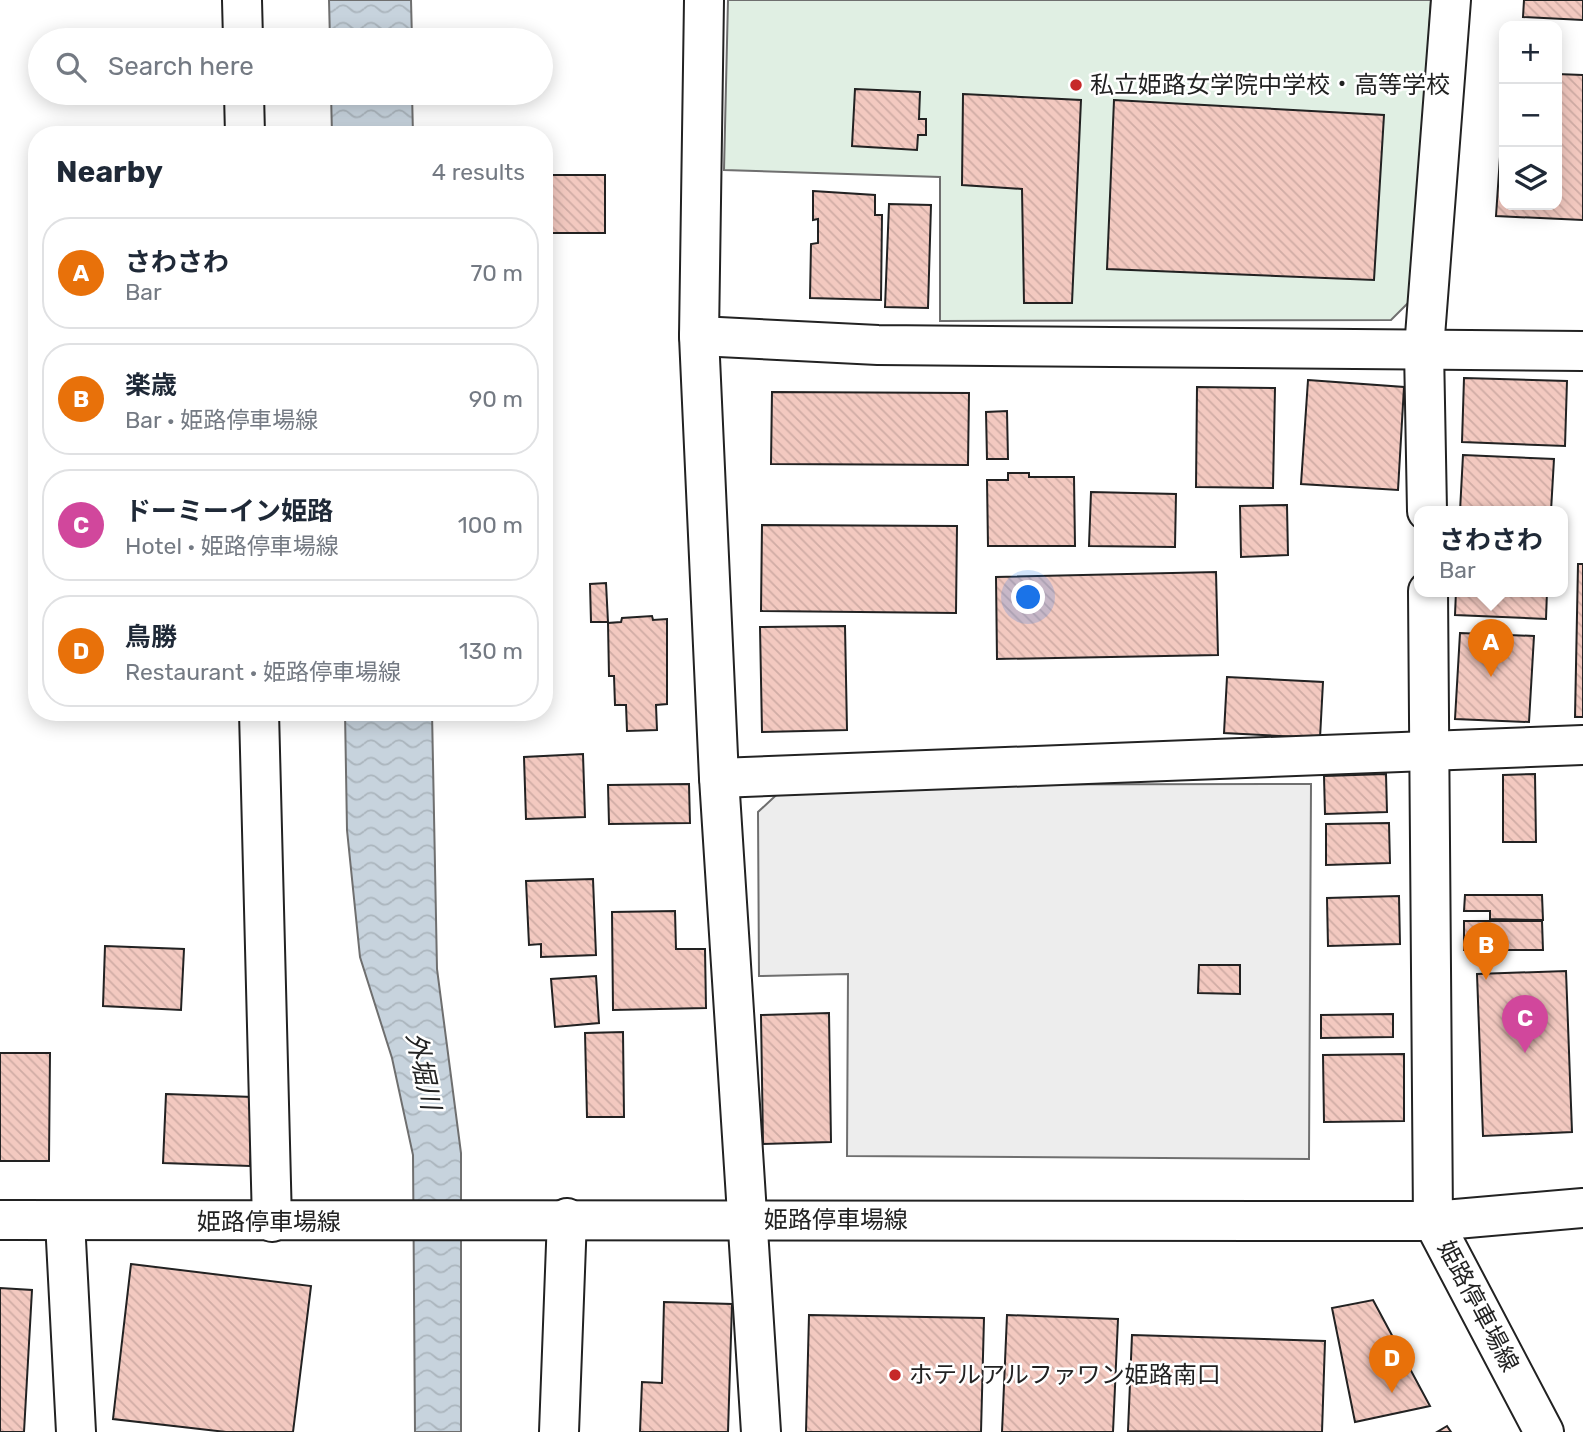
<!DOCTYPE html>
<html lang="en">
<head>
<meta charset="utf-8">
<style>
	:root { --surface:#fff; --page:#f6f6f7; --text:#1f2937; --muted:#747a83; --line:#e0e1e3; --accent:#111827 }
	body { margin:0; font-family:Rubik,"Noto Sans JP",sans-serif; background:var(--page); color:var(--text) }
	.controls { position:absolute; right:21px; top:21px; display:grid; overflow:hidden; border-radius:14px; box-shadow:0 4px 18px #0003 }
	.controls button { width:63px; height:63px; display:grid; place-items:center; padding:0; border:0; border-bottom:2px solid var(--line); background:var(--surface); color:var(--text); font:35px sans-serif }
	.you { position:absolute; left:1029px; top:598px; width:24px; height:24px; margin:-18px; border:5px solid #fff; border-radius:50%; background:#1a73e8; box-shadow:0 0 0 10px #1a73e833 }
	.badge { display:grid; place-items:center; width:46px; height:46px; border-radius:50%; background:var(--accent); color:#fff; font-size:23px; font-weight:700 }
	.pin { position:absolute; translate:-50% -58px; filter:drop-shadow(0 2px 4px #0008) }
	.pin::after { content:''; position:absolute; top:37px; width:24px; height:21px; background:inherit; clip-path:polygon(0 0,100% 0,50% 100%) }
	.popup { position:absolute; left:1414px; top:506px; width:154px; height:91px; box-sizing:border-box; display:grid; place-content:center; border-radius:14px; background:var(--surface); filter:drop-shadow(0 2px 5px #0005); font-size:23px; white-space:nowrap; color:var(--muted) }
	.popup b { font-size:26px; color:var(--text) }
	.popup::after { content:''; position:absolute; left:50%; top:100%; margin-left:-14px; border:14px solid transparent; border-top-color:var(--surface) }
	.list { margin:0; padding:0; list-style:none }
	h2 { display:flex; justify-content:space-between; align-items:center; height:91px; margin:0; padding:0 28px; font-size:30px }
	h2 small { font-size:23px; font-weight:400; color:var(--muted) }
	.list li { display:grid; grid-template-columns:46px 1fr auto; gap:21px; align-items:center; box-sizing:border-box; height:112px; margin:0 14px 14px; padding:0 14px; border:2px solid var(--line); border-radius:28px }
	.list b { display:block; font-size:26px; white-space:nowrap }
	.list p { margin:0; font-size:23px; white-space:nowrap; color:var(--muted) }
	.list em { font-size:23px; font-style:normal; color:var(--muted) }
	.icon { flex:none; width:38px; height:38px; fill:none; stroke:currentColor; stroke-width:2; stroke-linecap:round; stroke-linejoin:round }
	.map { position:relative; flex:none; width:1583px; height:1432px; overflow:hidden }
	.search { position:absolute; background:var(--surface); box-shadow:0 4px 18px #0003; left:28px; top:28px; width:525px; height:77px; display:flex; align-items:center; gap:18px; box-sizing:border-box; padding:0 24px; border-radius:38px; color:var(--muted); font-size:26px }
	.panel { position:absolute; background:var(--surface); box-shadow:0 4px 18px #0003; left:28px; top:126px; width:525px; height:595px; border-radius:28px }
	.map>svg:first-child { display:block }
	.grass { fill:#e0efe3; stroke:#6f6f6f; stroke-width:2 }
	.parking { fill:#ededed; stroke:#6f6f6f; stroke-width:2 }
	.water { fill:url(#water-waves); stroke:#6f6f6f; stroke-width:2 }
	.building { fill:url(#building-back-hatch); stroke:#222; stroke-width:2 }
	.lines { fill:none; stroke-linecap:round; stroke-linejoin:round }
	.minor-casing { stroke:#222; stroke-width:42 }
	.major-casing { stroke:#222; stroke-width:42 }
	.minor { stroke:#fff; stroke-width:38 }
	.major { stroke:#fff; stroke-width:38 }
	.poi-dot { fill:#c62828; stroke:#fff; stroke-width:2.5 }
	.labels { text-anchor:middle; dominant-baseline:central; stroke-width:5; stroke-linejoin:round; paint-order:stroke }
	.poi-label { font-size:24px; fill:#222; stroke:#fff; text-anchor:start }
	.street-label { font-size:24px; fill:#222; stroke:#fff }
	.water-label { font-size:26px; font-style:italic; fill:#222; stroke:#fff }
</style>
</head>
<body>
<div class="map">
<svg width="1583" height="1432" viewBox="0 0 1583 1432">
	<defs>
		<pattern id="water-waves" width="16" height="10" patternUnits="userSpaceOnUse" patternTransform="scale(1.75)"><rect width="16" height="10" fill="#c7d3dd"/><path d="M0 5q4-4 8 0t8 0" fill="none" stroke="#abb5bd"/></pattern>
		<pattern id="building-back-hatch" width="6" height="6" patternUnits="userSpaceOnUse" patternTransform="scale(1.75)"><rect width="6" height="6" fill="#f3c9c0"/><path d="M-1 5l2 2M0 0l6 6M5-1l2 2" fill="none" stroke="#d0aca5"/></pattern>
	</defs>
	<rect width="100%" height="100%" fill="#fff"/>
	<!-- grass -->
	<polygon class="grass" points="728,0 1431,0 1413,298 1391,320 940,321 940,177 724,170"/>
	<!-- parking -->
	<polygon class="parking" points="1311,784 1309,1159 847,1156 848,974 759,976 758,812 787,785"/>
	<!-- water -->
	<g class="water">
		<polygon points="329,0 411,0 412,40 330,40"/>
		<polygon points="331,93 412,93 413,135 332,135"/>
		<polygon points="345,712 432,712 437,969 461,1153 461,1432 415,1432 413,1155 392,1058 360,957 347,830"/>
	</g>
	<!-- building -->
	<g class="building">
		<polygon points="1524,0 1583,0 1583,20 1523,17"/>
		<polygon points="1557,74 1583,75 1583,220 1496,216 1504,98 1504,205 1557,205"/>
		<polygon points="855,89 920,92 919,119 926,119 926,135 918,135 917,150 852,146"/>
		<polygon points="963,94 1081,100 1072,303 1024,303 1022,189 962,185"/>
		<polygon points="1114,100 1384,115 1374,280 1107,269"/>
		<rect x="544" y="175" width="61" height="58"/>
		<polygon points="813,191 875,195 875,215 882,215 881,300 810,298 811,244 818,243 818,219 813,220"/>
		<polygon points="889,204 931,205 928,308 885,307"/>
		<polygon points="1464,378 1567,381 1565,446 1462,442"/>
		<polygon points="1308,380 1404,387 1398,490 1301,484"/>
		<polygon points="1197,387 1275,388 1273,488 1196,487"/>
		<polygon points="772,392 969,393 968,465 771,464"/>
		<polygon points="1007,411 1008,459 987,459 986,412"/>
		<polygon points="1463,455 1554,459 1551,511 1460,511"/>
		<polygon points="1008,473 1029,473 1029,477 1074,477 1075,546 988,546 987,480 1008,480"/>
		<polygon points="1091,492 1176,494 1175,547 1089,546"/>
		<polygon points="1287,505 1288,555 1241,557 1240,506"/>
		<polygon points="762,525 957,526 956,613 761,611"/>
		<polygon points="1578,564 1583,564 1583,717 1575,717"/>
		<polygon points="1216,572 1218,655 997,659 996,577"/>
		<polygon points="606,583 608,622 591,622 590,584"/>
		<polygon points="1456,591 1547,591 1546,619 1455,615"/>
		<polygon points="652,616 653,620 667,619 667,704 656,705 657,730 627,731 626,705 615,705 614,676 609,676 608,623 621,622 622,618"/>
		<polygon points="845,626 847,730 762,732 760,627"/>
		<polygon points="1460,633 1534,636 1529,722 1455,719"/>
		<polygon points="1227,677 1323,682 1320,738 1224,733"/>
		<polygon points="583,754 585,817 526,819 524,757"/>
		<polygon points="1386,774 1387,812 1325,814 1324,776"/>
		<polygon points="1535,774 1536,842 1503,842 1503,775"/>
		<polygon points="689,784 690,823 609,824 608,785"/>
		<polygon points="1389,823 1390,863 1326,865 1326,824"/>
		<polygon points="593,879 596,955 541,957 541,944 529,945 526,881"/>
		<polygon points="1465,895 1542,895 1543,920 1490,919 1490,911 1464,911"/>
		<polygon points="1399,896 1400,944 1328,946 1327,898"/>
		<polygon points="675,911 676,949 705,949 706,1008 613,1010 612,912"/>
		<polygon points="1464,921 1542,921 1543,950 1464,950"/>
		<polygon points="105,946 184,949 181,1010 103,1006"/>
		<polygon points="1199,965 1240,965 1240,994 1198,993"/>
		<polygon points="1566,971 1572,1132 1483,1136 1477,974"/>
		<polygon points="596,976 599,1023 555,1027 551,979"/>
		<polygon points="829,1013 831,1142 763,1144 761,1015"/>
		<polygon points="1393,1014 1393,1037 1321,1038 1321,1015"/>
		<polygon points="623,1032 624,1117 587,1117 585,1033"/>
		<polygon points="0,1053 50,1053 49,1161 0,1161"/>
		<polygon points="1404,1054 1404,1121 1324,1122 1323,1055"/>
		<polygon points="166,1094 253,1097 250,1166 163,1163"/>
		<polygon points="131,1264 311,1286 293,1432 226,1432 113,1419"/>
		<polygon points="0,1288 32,1290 24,1432 0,1432"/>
		<polygon points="1373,1300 1430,1406 1355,1422 1332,1308"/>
		<polygon points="664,1302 732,1304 728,1432 640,1432 642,1382 662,1383"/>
		<polygon points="809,1315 984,1318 981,1432 806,1432"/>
		<polygon points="1007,1315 1118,1319 1113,1432 1002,1432"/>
		<polygon points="1132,1335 1325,1341 1322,1432 1128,1431"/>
		<polygon points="1447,1426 1451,1432 1437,1432"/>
	</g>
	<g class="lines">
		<defs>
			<g id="minor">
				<polyline points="242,0 243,40"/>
				<polyline points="704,0 699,336 719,778 761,1432"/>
				<polyline points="244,93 245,135"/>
				<polyline points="699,336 878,345 1583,351"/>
				<polyline points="1427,511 1424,349 1451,0"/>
				<polyline points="1428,591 1433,1221 1583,1208"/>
				<polyline points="259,712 272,1222"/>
				<polyline points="719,778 1583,745"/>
				<polyline points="65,1221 76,1432"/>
				<polyline points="559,1432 567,1218"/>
			</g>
			<polyline id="major" points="0,1220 1433,1221 1544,1432"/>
		</defs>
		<!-- minor casing -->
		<use href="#minor" class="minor-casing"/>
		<!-- major casing -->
		<use href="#major" class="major-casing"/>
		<!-- minor -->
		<use href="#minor" class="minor"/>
		<!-- major -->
		<use href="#major" class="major"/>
	</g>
	<!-- markers -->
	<g class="poi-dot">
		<circle cx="1076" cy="85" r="7"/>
		<circle cx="895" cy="1375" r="7"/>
	</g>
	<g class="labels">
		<!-- poi labels -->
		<g class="poi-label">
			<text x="1090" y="85">私立姫路女学院中学校・高等学校</text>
			<text x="909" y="1375">ホテルアルファワン姫路南口</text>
		</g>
		<!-- street labels -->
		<g class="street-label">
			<text x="836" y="1220">姫路停車場線</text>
			<text x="269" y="1222">姫路停車場線</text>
			<text transform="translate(1478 1306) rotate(62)">姫路停車場線</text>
		</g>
		<!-- water labels -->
		<g class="water-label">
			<text transform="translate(423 1071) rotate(78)">外堀川</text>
		</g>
	</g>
</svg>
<div class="controls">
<button>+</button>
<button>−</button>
<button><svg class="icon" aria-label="layers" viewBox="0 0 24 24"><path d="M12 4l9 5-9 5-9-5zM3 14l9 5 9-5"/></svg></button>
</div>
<div class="you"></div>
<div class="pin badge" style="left:1491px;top:677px;background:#e8710a">A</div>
<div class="popup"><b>さわさわ</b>Bar</div>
<div class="pin badge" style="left:1486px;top:980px;background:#e8710a">B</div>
<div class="pin badge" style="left:1525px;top:1053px;background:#d1479c">C</div>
<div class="pin badge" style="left:1392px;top:1393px;background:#e8710a">D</div>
<div class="search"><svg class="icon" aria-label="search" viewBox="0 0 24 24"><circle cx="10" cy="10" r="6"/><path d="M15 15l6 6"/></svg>Search here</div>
<section class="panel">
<h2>Nearby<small>4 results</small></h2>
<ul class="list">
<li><span class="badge" style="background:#e8710a">A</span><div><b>さわさわ</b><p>Bar</p></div><em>70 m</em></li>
<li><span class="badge" style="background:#e8710a">B</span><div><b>楽歳</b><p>Bar · 姫路停車場線</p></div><em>90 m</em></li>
<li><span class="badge" style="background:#d1479c">C</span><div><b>ドーミーイン姫路</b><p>Hotel · 姫路停車場線</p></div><em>100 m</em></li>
<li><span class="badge" style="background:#e8710a">D</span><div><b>鳥勝</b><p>Restaurant · 姫路停車場線</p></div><em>130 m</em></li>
</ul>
</section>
</div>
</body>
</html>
